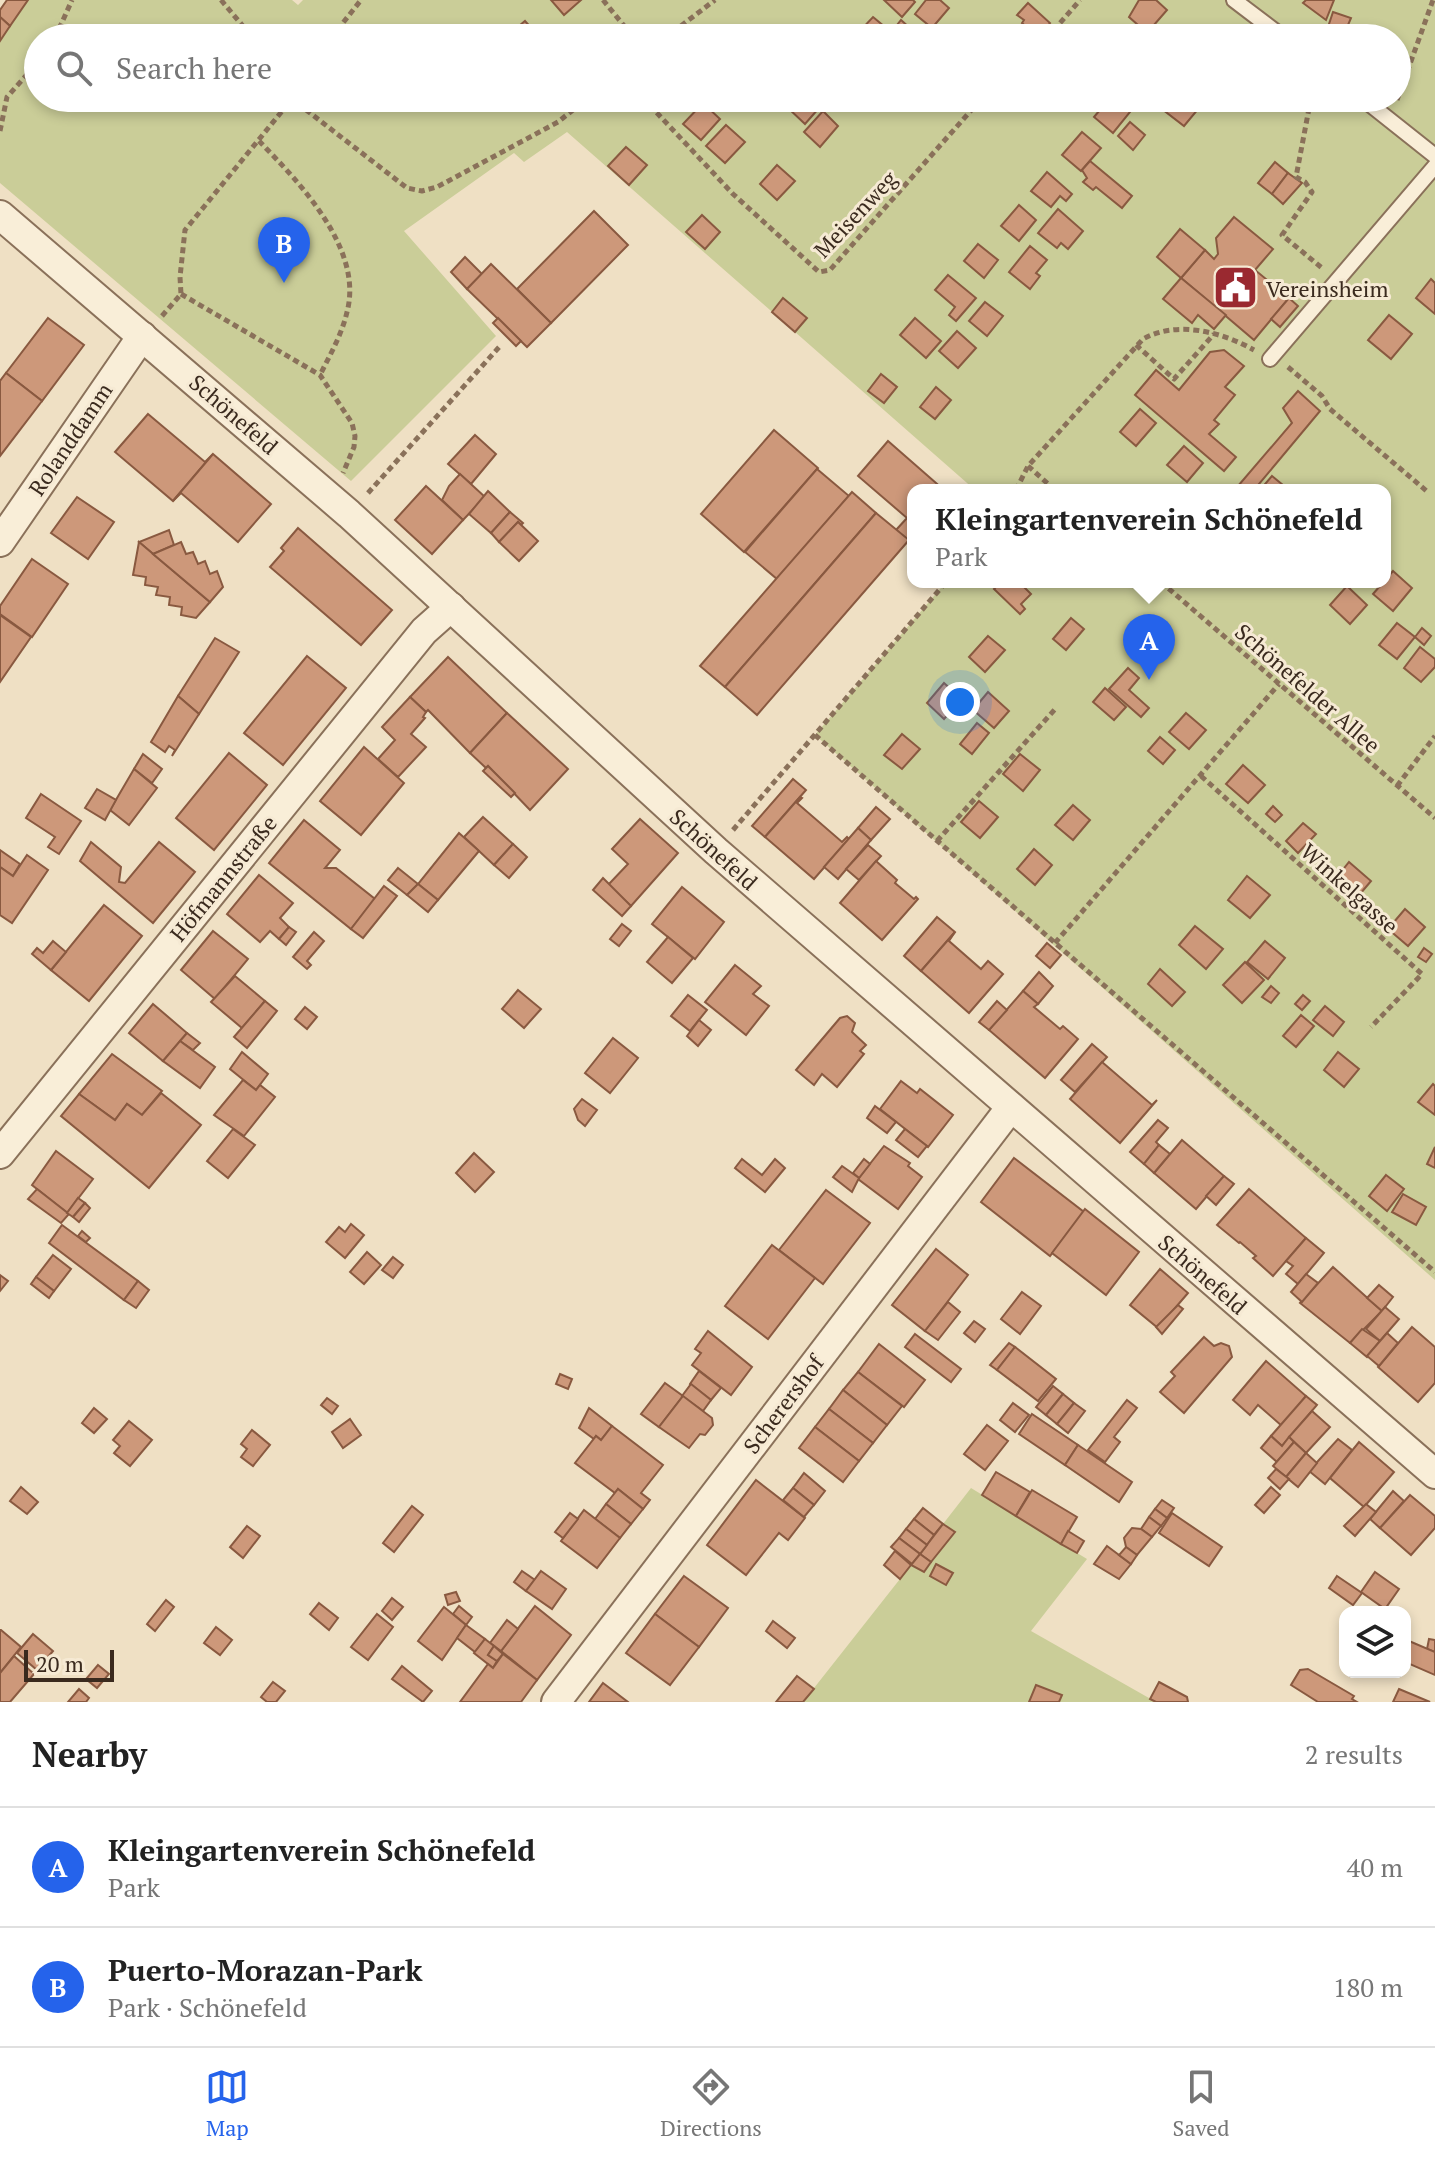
<!DOCTYPE html>
<html lang="en">
<head>
<meta charset="utf-8">
<style>
	:root { --surface:#fff; --page:#f2f2f2; --text:#222; --muted:#767676; --line:#e0e0e0; --accent:#2563eb }
	body { margin:0; font-family:"PT Serif",serif; background:var(--page); color:var(--text) }
	.controls { position:absolute; right:24px; bottom:24px; display:grid; overflow:hidden; border-radius:16px; box-shadow:0 4px 12px #0003 }
	.controls button { width:72px; height:72px; display:grid; place-items:center; padding:0; border:0; border-bottom:2px solid var(--line); background:var(--surface); color:var(--text); font:40px sans-serif }
	.scale { position:absolute; left:24px; bottom:20px; width:90px; box-sizing:border-box; padding-left:8px; border:4px solid #3a2a1e; border-top:0; font-size:22px; line-height:28px; white-space:nowrap; color:#3a2a1e; -webkit-text-stroke:6px #f6ead4; paint-order:stroke }
	.you { position:absolute; left:960px; top:702px; width:28px; height:28px; margin:-20px; border:6px solid #fff; border-radius:50%; background:#1a73e8; box-shadow:0 0 0 12px #1a73e833 }
	.badge { display:grid; place-items:center; width:52px; height:52px; border-radius:50%; background:var(--accent); color:#fff; font-size:26px; font-weight:700 }
	.pin { position:absolute; translate:-50% -66px; filter:drop-shadow(0 2px 4px #0008) }
	.pin::after { content:''; position:absolute; top:42px; width:28px; height:24px; background:inherit; clip-path:polygon(0 0,100% 0,50% 100%) }
	.popup { position:absolute; left:907px; top:484px; width:484px; height:104px; box-sizing:border-box; display:grid; place-content:center; border-radius:16px; background:var(--surface); filter:drop-shadow(0 2px 6px #0005); font-size:26px; white-space:nowrap; color:var(--muted) }
	.popup b { font-size:30px; color:var(--text) }
	.popup::after { content:''; position:absolute; left:50%; top:100%; margin-left:-16px; border:16px solid transparent; border-top-color:var(--surface) }
	.list { margin:0; padding:0; list-style:none }
	h2 { display:flex; justify-content:space-between; align-items:center; height:104px; margin:0; padding:0 32px; font-size:34px }
	h2 small { font-size:26px; font-weight:400; color:var(--muted) }
	.list li { display:grid; grid-template-columns:52px 1fr auto; gap:24px; align-items:center; box-sizing:border-box; height:120px; padding:0 32px; border-top:2px solid var(--line) }
	.list b { display:block; font-size:30px; white-space:nowrap }
	.list p { margin:0; font-size:26px; white-space:nowrap; color:var(--muted) }
	.list em { font-size:26px; font-style:normal; color:var(--muted) }
	.icon { flex:none; width:44px; height:44px; fill:none; stroke:currentColor; stroke-width:2; stroke-linecap:round; stroke-linejoin:round }
	.map { position:relative; flex:none; width:1435px; height:1702px; overflow:hidden }
	.search { position:absolute; background:var(--surface); box-shadow:0 4px 12px #0003; left:24px; right:24px; top:24px; height:88px; display:flex; align-items:center; gap:20px; box-sizing:border-box; padding:0 28px; border-radius:44px; color:var(--muted); font-size:30px }
	.sheet { height:344px; background:var(--surface) }
	nav { display:flex; justify-content:space-around; align-items:center; box-sizing:border-box; height:112px; border-top:2px solid var(--line); background:var(--surface); font-size:22px; color:var(--muted) }
	nav a { display:grid; justify-items:center; gap:4px }
	nav .on { color:var(--accent) }
	.map>svg:first-child { display:block }
	.green { fill:#cacd98; fill-rule:evenodd }
	.building { fill:#cd987a; stroke:#895940; stroke-width:2 }
	.lines { fill:none; stroke-linecap:round; stroke-linejoin:round }
	.lane-casing { stroke:#8a715a; stroke-width:18 }
	.street-casing { stroke:#8a715a; stroke-width:32 }
	.path { stroke:#8a715a; stroke-width:5; stroke-dasharray:6 4; stroke-linecap:butt }
	.lane { stroke:#f9eed8; stroke-width:14 }
	.street { stroke:#f9eed8; stroke-width:28 }
	.labels { text-anchor:middle; dominant-baseline:central; stroke-width:6; stroke-linejoin:round; paint-order:stroke }
	.street-label { font-size:22px; fill:#3a2a1e; stroke:#f6ead4 }
	.poi-label { font-size:22px; fill:#3a2a1e; stroke:#f6ead4; text-anchor:start }
</style>
</head>
<body>
<div class="map">
<svg width="1435" height="1702" viewBox="0 0 1435 1702">
	<rect width="100%" height="100%" fill="#efe0c4"/>
	<!-- green -->
	<g class="green">
		<path d="M27 0H292L298 5 303 0H1435V1280L815 735 946 582H1385V490H975L567 132 524 162 514 153 404 231 496 336 351 481 0 183V39ZM38 38H1397V98H38Z"/>
		<polygon points="971,1488 1087,1559 1031,1631 1156,1702 803,1702 911,1565 924,1572 954,1533 943,1524"/>
	</g>
	<!-- building -->
	<g class="building">
		<polygon points="7,0 28,0 10,26 0,17 0,10"/>
		<polygon points="551,0 581,0 564,15"/>
		<polygon points="913,0 915,2 902,17 884,0"/>
		<polygon points="926,0 940,0 949,8 932,28 915,14"/>
		<polygon points="1139,0 1156,0 1167,10 1147,33 1129,17"/>
		<polygon points="1306,0 1334,0 1326,20 1303,3"/>
		<polygon points="1028,3 1050,23 1038,38 1022,23 1024,20 1017,15"/>
		<polygon points="1333,12 1351,18 1348,25 1354,26 1350,38 1325,36"/>
		<polygon points="0,17 10,26 0,41"/>
		<polygon points="873,17 891,32 890,34 884,38 864,38 858,33"/>
		<polygon points="901,20 921,38 897,38 890,34"/>
		<polygon points="525,21 540,38 507,38 506,37"/>
		<polygon points="797,98 808,98 819,108 805,124 788,108"/>
		<polygon points="845,98 863,98 855,107"/>
		<polygon points="1110,98 1130,112 1113,133 1094,117"/>
		<polygon points="1171,98 1185,98 1199,108 1184,126 1162,109"/>
		<polygon points="703,103 720,119 701,140 683,124"/>
		<polygon points="823,111 838,126 820,147 804,132"/>
		<polygon points="1130,122 1145,135 1133,150 1118,136"/>
		<polygon points="726,125 745,142 725,163 706,146"/>
		<polygon points="1082,132 1101,148 1081,171 1062,155"/>
		<polygon points="626,147 647,165 629,185 608,166"/>
		<polygon points="1090,161 1132,196 1122,208 1096,187 1093,190 1083,182 1087,178 1082,170"/>
		<polygon points="1275,162 1288,173 1272,194 1258,183"/>
		<polygon points="777,165 795,181 777,200 760,184"/>
		<polygon points="1047,172 1072,194 1066,201 1060,196 1051,207 1031,191"/>
		<polygon points="1288,173 1302,183 1283,204 1272,194"/>
		<polygon points="1019,205 1036,220 1019,241 1001,226"/>
		<polygon points="1058,209 1083,231 1068,249 1061,243 1057,248 1038,233"/>
		<polygon points="594,211 628,245 551,323 517,289"/>
		<polygon points="702,215 720,232 705,249 686,232"/>
		<polygon points="1234,217 1273,249 1255,270 1289,298 1254,340 1181,278 1205,250 1214,259 1218,254 1216,238"/>
		<polygon points="1180,229 1205,250 1181,278 1157,257"/>
		<polygon points="978,244 998,260 984,278 964,261"/>
		<polygon points="1030,246 1047,260 1036,273 1040,276 1030,289 1009,272"/>
		<polygon points="465,257 482,274 467,289 451,272"/>
		<polygon points="491,264 551,323 527,347 467,289"/>
		<polygon points="948,275 976,298 956,321 949,315 955,307 935,290"/>
		<polygon points="1181,278 1226,315 1214,329 1198,315 1192,323 1163,299"/>
		<polygon points="1431,279 1435,283 1435,314 1416,298"/>
		<polygon points="783,298 807,318 795,332 772,312"/>
		<polygon points="1289,298 1298,306 1280,327 1271,319"/>
		<polygon points="985,302 1003,316 987,336 969,321"/>
		<polygon points="1389,315 1412,334 1391,359 1368,340"/>
		<polygon points="48,318 84,345 42,401 6,373"/>
		<polygon points="498,318 521,341 516,346 493,323"/>
		<polygon points="915,318 941,341 926,358 900,335"/>
		<polygon points="957,331 976,348 958,368 939,351"/>
		<polygon points="1224,350 1244,366 1225,387 1235,395 1214,420 1219,424 1209,434 1236,457 1224,471 1135,395 1156,370 1179,390 1210,352"/>
		<polygon points="6,373 42,401 0,456 0,381"/>
		<polygon points="881,374 897,387 884,403 868,391"/>
		<polygon points="936,387 951,400 935,419 920,407"/>
		<polygon points="1298,391 1320,411 1254,490 1242,490 1238,486 1292,423 1283,408"/>
		<polygon points="1140,409 1156,423 1136,446 1120,432"/>
		<polygon points="148,414 205,462 213,454 173,501 115,452"/>
		<polygon points="774,430 818,468 744,552 701,514"/>
		<polygon points="475,435 496,454 471,484 448,464"/>
		<polygon points="888,441 944,490 913,490 913,545 896,530 907,518 858,476"/>
		<polygon points="1184,446 1203,463 1187,482 1167,465"/>
		<polygon points="213,454 271,504 238,542 181,493 173,501"/>
		<polygon points="817,469 849,496 777,579 745,552"/>
		<polygon points="460,474 485,497 463,520 442,500 449,486"/>
		<polygon points="1272,476 1289,490 1260,490"/>
		<polygon points="426,486 463,520 432,554 395,520"/>
		<polygon points="488,491 510,512 491,533 469,514"/>
		<polygon points="852,492 876,513 725,687 700,666"/>
		<polygon points="77,497 114,522 88,559 51,533"/>
		<polygon points="510,512 523,523 521,525 518,522 499,542 491,533"/>
		<polygon points="876,513 909,540 757,715 725,687"/>
		<polygon points="518,522 538,541 519,561 499,542"/>
		<polygon points="298,528 392,610 361,645 270,567 284,551 281,548"/>
		<polygon points="169,530 174,545 153,554 139,542"/>
		<polygon points="139,542 210,602 196,618 181,615 182,607 169,605 170,597 156,595 158,587 145,585 146,577 133,575"/>
		<polygon points="181,542 186,554 193,552 198,564 205,561 210,574 217,571 223,587 210,602 153,554"/>
		<polygon points="32,559 68,584 32,637 0,614 0,606"/>
		<polygon points="1393,571 1412,588 1393,611 1373,594"/>
		<polygon points="1001,582 1019,582 1031,594 1021,604 1025,609 1020,614 994,589"/>
		<polygon points="1347,586 1367,605 1350,624 1330,605"/>
		<polygon points="0,615 31,637 0,682"/>
		<polygon points="1071,618 1084,629 1066,650 1053,639"/>
		<polygon points="1397,623 1415,637 1397,659 1379,645"/>
		<polygon points="1422,628 1431,636 1424,645 1415,637"/>
		<polygon points="988,636 1005,650 985,672 969,657"/>
		<polygon points="215,638 239,652 199,714 178,696"/>
		<polygon points="1420,647 1435,659 1435,667 1421,682 1404,668"/>
		<polygon points="307,656 346,688 283,765 244,733"/>
		<polygon points="448,657 507,713 470,753 428,710 426,712 410,697"/>
		<polygon points="1128,668 1139,678 1129,690 1149,708 1141,717 1109,689"/>
		<polygon points="944,683 962,699 944,719 927,703"/>
		<polygon points="1105,688 1126,707 1114,720 1093,702"/>
		<polygon points="988,692 1009,711 994,728 973,710"/>
		<polygon points="178,696 199,714 172,756 175,750 169,746 165,752 151,742"/>
		<polygon points="410,697 426,712 423,717 425,718 411,734 426,747 398,777 378,759 395,740 382,727"/>
		<polygon points="507,713 568,769 530,810 488,766 486,768 470,753"/>
		<polygon points="1186,713 1206,730 1189,749 1169,732"/>
		<polygon points="977,723 989,733 972,754 960,744"/>
		<polygon points="902,734 920,749 902,769 884,755"/>
		<polygon points="1160,737 1175,750 1163,764 1148,751"/>
		<polygon points="364,747 404,783 361,835 320,801"/>
		<polygon points="229,753 267,785 214,850 176,818"/>
		<polygon points="143,754 162,769 152,783 134,769"/>
		<polygon points="1020,754 1040,770 1023,791 1003,774"/>
		<polygon points="1243,765 1265,785 1248,803 1226,784"/>
		<polygon points="488,766 515,793 511,797 483,771"/>
		<polygon points="134,769 157,788 129,825 110,810"/>
		<polygon points="793,779 806,790 765,837 752,826"/>
		<polygon points="97,789 116,800 105,820 85,808"/>
		<polygon points="41,794 81,821 59,854 48,847 55,837 26,818"/>
		<polygon points="800,797 802,798 797,803 842,842 847,837 849,839 814,879 765,837"/>
		<polygon points="979,801 998,817 980,838 961,822"/>
		<polygon points="1073,805 1090,820 1073,840 1055,825"/>
		<polygon points="1273,806 1282,815 1275,822 1266,814"/>
		<polygon points="876,807 890,819 871,840 858,828"/>
		<polygon points="483,817 513,844 494,865 464,837"/>
		<polygon points="640,819 678,853 631,906 608,885 628,864 612,849"/>
		<polygon points="304,820 340,850 325,868 336,868 375,899 351,929 269,863"/>
		<polygon points="1303,823 1316,834 1298,853 1286,841"/>
		<polygon points="858,828 871,840 838,879 824,867"/>
		<polygon points="459,833 479,851 438,900 418,884"/>
		<polygon points="91,842 121,867 119,882 125,883 159,842 195,872 153,923 80,861"/>
		<polygon points="513,844 527,857 509,878 494,865"/>
		<polygon points="868,845 881,856 859,880 846,869"/>
		<polygon points="1034,849 1052,865 1035,885 1017,869"/>
		<polygon points="0,850 20,864 13,876 0,867"/>
		<polygon points="27,855 48,870 12,923 0,915 0,867 13,876"/>
		<polygon points="876,861 897,880 895,883 914,899 916,897 918,899 882,940 840,903"/>
		<polygon points="1349,862 1371,881 1355,900 1333,882"/>
		<polygon points="398,868 418,884 407,895 388,880"/>
		<polygon points="259,875 293,903 280,918 289,927 279,939 270,931 260,942 227,914"/>
		<polygon points="1247,876 1270,895 1250,918 1228,900"/>
		<polygon points="603,878 631,906 622,916 593,890"/>
		<polygon points="418,884 438,900 428,912 407,895"/>
		<polygon points="384,886 397,896 363,938 351,929"/>
		<polygon points="682,887 724,922 695,959 652,924"/>
		<polygon points="104,905 142,936 89,1001 51,970"/>
		<polygon points="1405,909 1425,927 1408,946 1388,929"/>
		<polygon points="937,917 955,932 921,971 904,956"/>
		<polygon points="622,924 631,931 619,946 610,939"/>
		<polygon points="1195,926 1223,949 1206,969 1179,945"/>
		<polygon points="289,927 296,932 286,945 279,939"/>
		<polygon points="213,931 248,959 215,999 181,970"/>
		<polygon points="314,932 324,941 307,961 311,965 307,969 293,957"/>
		<polygon points="955,932 949,941 981,969 988,961 1003,974 969,1013 921,971"/>
		<polygon points="668,937 693,958 672,983 647,962"/>
		<polygon points="53,941 66,952 51,970 32,954 37,948 43,953"/>
		<polygon points="1265,941 1285,958 1268,979 1247,962"/>
		<polygon points="1047,943 1061,955 1050,968 1036,956"/>
		<polygon points="1424,948 1432,954 1426,962 1418,957"/>
		<polygon points="1245,962 1264,980 1242,1003 1223,985"/>
		<polygon points="735,965 761,986 753,994 769,1006 746,1035 705,1002"/>
		<polygon points="1160,969 1185,992 1172,1006 1148,984"/>
		<polygon points="1039,972 1053,986 1038,1004 1023,991"/>
		<polygon points="235,976 265,1001 242,1028 211,1002"/>
		<polygon points="1271,986 1279,993 1271,1003 1262,997"/>
		<polygon points="518,990 541,1009 524,1028 502,1009"/>
		<polygon points="1023,991 1038,1004 1034,1007 1060,1029 1063,1026 1078,1039 1045,1078 989,1030"/>
		<polygon points="688,995 707,1010 690,1031 671,1016"/>
		<polygon points="1303,995 1310,1001 1302,1010 1295,1004"/>
		<polygon points="265,1001 277,1011 247,1048 234,1037"/>
		<polygon points="997,1001 1007,1010 989,1030 979,1022"/>
		<polygon points="153,1004 187,1033 163,1061 129,1033"/>
		<polygon points="1325,1006 1344,1022 1333,1036 1313,1020"/>
		<polygon points="305,1007 317,1017 307,1029 295,1019"/>
		<polygon points="1301,1015 1314,1026 1296,1047 1283,1036"/>
		<polygon points="847,1016 855,1023 852,1032 866,1045 860,1051 864,1054 837,1087 822,1074 814,1085 796,1070 840,1018"/>
		<polygon points="699,1020 711,1030 698,1046 687,1036"/>
		<polygon points="187,1033 200,1043 193,1050 180,1041"/>
		<polygon points="613,1038 638,1058 610,1093 585,1073"/>
		<polygon points="180,1041 215,1067 200,1088 163,1061"/>
		<polygon points="1092,1044 1107,1057 1075,1092 1061,1080"/>
		<polygon points="242,1052 268,1074 256,1090 230,1069"/>
		<polygon points="1338,1052 1359,1069 1344,1087 1324,1070"/>
		<polygon points="112,1054 162,1091 142,1115 127,1104 115,1120 79,1094"/>
		<polygon points="1102,1062 1152,1105 1157,1100 1120,1143 1070,1099"/>
		<polygon points="243,1080 256,1090 260,1085 275,1097 244,1136 214,1115"/>
		<polygon points="901,1081 917,1093 920,1089 953,1115 928,1147 880,1109"/>
		<polygon points="1433,1084 1435,1086 1435,1115 1418,1102"/>
		<polygon points="161,1093 201,1125 149,1188 61,1116 79,1094 115,1120 127,1104 142,1115"/>
		<polygon points="582,1099 597,1110 585,1126 578,1120 574,1109"/>
		<polygon points="875,1106 896,1122 887,1133 867,1118"/>
		<polygon points="1158,1120 1168,1128 1156,1142 1159,1145 1144,1164 1130,1152"/>
		<polygon points="233,1129 255,1145 228,1178 207,1161"/>
		<polygon points="905,1129 927,1146 918,1157 896,1140"/>
		<polygon points="1182,1140 1224,1176 1196,1209 1154,1173"/>
		<polygon points="1159,1145 1170,1154 1154,1173 1144,1164"/>
		<polygon points="884,1146 910,1163 908,1166 922,1177 898,1209 858,1179"/>
		<polygon points="1435,1147 1435,1168 1427,1164"/>
		<polygon points="56,1151 93,1179 67,1213 32,1185"/>
		<polygon points="474,1153 494,1172 475,1192 456,1173"/>
		<polygon points="1014,1158 1084,1212 1050,1256 981,1202"/>
		<polygon points="742,1159 762,1175 775,1159 785,1168 765,1192 735,1168"/>
		<polygon points="864,1159 870,1164 859,1178 853,1173"/>
		<polygon points="842,1166 859,1178 852,1192 833,1177"/>
		<polygon points="1386,1175 1404,1189 1387,1211 1369,1196"/>
		<polygon points="1224,1176 1234,1184 1216,1205 1206,1196"/>
		<polygon points="37,1189 69,1214 61,1223 28,1199"/>
		<polygon points="1249,1189 1306,1238 1273,1276 1253,1258 1256,1256 1240,1242 1239,1243 1217,1225"/>
		<polygon points="826,1190 870,1223 823,1284 779,1250"/>
		<polygon points="1403,1194 1426,1207 1416,1225 1392,1212"/>
		<polygon points="78,1198 85,1203 73,1217 67,1213"/>
		<polygon points="85,1203 90,1208 79,1222 73,1217"/>
		<polygon points="1085,1209 1139,1252 1106,1295 1052,1253"/>
		<polygon points="351,1224 364,1235 345,1258 326,1242 339,1227 345,1232"/>
		<polygon points="62,1225 138,1281 124,1300 49,1243"/>
		<polygon points="82,1231 90,1238 86,1242 78,1236"/>
		<polygon points="1306,1238 1324,1253 1298,1284 1286,1274 1293,1266 1286,1261"/>
		<polygon points="772,1245 815,1278 768,1339 725,1306"/>
		<polygon points="936,1249 968,1275 925,1331 892,1305"/>
		<polygon points="367,1252 381,1265 364,1284 350,1272"/>
		<polygon points="53,1255 71,1269 54,1291 36,1277"/>
		<polygon points="393,1257 403,1265 393,1278 382,1270"/>
		<polygon points="1333,1267 1382,1311 1350,1343 1300,1303"/>
		<polygon points="1160,1269 1188,1293 1158,1328 1130,1305"/>
		<polygon points="1306,1274 1318,1283 1302,1302 1291,1292"/>
		<polygon points="0,1275 8,1281 0,1291"/>
		<polygon points="36,1277 54,1291 49,1298 31,1284"/>
		<polygon points="138,1281 149,1290 136,1308 124,1300"/>
		<polygon points="1379,1285 1393,1297 1382,1311 1367,1298"/>
		<polygon points="1022,1292 1041,1306 1020,1334 1001,1319"/>
		<polygon points="948,1302 960,1312 938,1340 925,1331"/>
		<polygon points="1178,1305 1183,1309 1162,1334 1156,1327"/>
		<polygon points="1385,1307 1399,1319 1380,1341 1366,1329"/>
		<polygon points="974,1321 985,1329 975,1342 964,1333"/>
		<polygon points="1412,1327 1435,1347 1435,1383 1418,1402 1378,1367"/>
		<polygon points="1362,1329 1380,1341 1367,1357 1350,1343"/>
		<polygon points="708,1331 752,1367 731,1395 692,1365 701,1353 695,1349"/>
		<polygon points="1387,1333 1398,1343 1379,1366 1367,1356"/>
		<polygon points="915,1334 961,1369 951,1382 905,1347"/>
		<polygon points="1204,1337 1214,1346 1221,1343 1229,1346 1232,1357 1184,1413 1160,1392 1175,1376 1171,1372"/>
		<polygon points="1009,1343 1015,1347 997,1370 990,1365"/>
		<polygon points="879,1344 925,1380 904,1407 858,1372"/>
		<polygon points="1015,1347 1056,1379 1038,1401 997,1370"/>
		<polygon points="1266,1361 1306,1396 1282,1426 1258,1405 1250,1415 1233,1400"/>
		<polygon points="699,1371 721,1388 711,1400 690,1384"/>
		<polygon points="858,1372 902,1406 887,1425 843,1390"/>
		<polygon points="560,1374 572,1379 568,1389 556,1384"/>
		<polygon points="665,1383 683,1396 659,1427 641,1414"/>
		<polygon points="691,1384 711,1400 703,1411 682,1396"/>
		<polygon points="1053,1386 1063,1394 1046,1415 1036,1407"/>
		<polygon points="843,1390 887,1425 873,1443 829,1409"/>
		<polygon points="1063,1394 1074,1403 1057,1424 1046,1415"/>
		<polygon points="683,1396 712,1418 713,1425 705,1435 700,1434 689,1448 659,1427"/>
		<polygon points="1306,1396 1317,1405 1282,1446 1271,1436"/>
		<polygon points="327,1398 338,1406 332,1414 321,1405"/>
		<polygon points="1127,1400 1137,1408 1114,1437 1120,1442 1105,1462 1088,1450"/>
		<polygon points="1013,1403 1029,1415 1015,1432 1000,1420"/>
		<polygon points="1074,1403 1085,1411 1068,1433 1057,1424"/>
		<polygon points="94,1408 107,1419 94,1433 82,1423"/>
		<polygon points="589,1408 612,1426 601,1440 596,1436 594,1439 579,1428"/>
		<polygon points="829,1409 873,1443 859,1461 815,1427"/>
		<polygon points="1312,1411 1330,1427 1306,1453 1289,1437"/>
		<polygon points="1032,1414 1078,1445 1065,1465 1019,1434"/>
		<polygon points="350,1419 361,1435 343,1448 332,1432"/>
		<polygon points="129,1421 152,1440 130,1466 114,1453 120,1446 113,1440"/>
		<polygon points="987,1425 1008,1441 985,1470 964,1454"/>
		<polygon points="612,1426 663,1465 641,1493 650,1500 643,1509 618,1489 615,1493 575,1463 596,1436 601,1440"/>
		<polygon points="815,1427 859,1461 843,1482 799,1448"/>
		<polygon points="252,1430 270,1445 253,1466 241,1457 247,1449 241,1444"/>
		<polygon points="1271,1436 1282,1446 1289,1437 1294,1442 1277,1462 1261,1448"/>
		<polygon points="1338,1439 1352,1450 1325,1484 1309,1471"/>
		<polygon points="1294,1442 1306,1453 1286,1477 1273,1466"/>
		<polygon points="1359,1442 1394,1472 1364,1507 1330,1478"/>
		<polygon points="1078,1445 1132,1482 1119,1502 1065,1465"/>
		<polygon points="1306,1453 1317,1463 1298,1487 1286,1477"/>
		<polygon points="1276,1469 1289,1479 1280,1489 1268,1478"/>
		<polygon points="996,1472 1030,1492 1016,1516 982,1495"/>
		<polygon points="804,1473 825,1491 814,1505 793,1488"/>
		<polygon points="756,1480 805,1518 788,1540 779,1533 746,1575 707,1545"/>
		<polygon points="21,1487 38,1502 27,1514 10,1501"/>
		<polygon points="1271,1487 1280,1495 1264,1513 1255,1505"/>
		<polygon points="793,1488 814,1505 804,1517 783,1500"/>
		<polygon points="618,1489 643,1509 631,1524 606,1504"/>
		<polygon points="1032,1490 1077,1517 1061,1544 1016,1516"/>
		<polygon points="1393,1491 1404,1501 1380,1528 1370,1519"/>
		<polygon points="1410,1495 1435,1516 1435,1528 1411,1555 1380,1528"/>
		<polygon points="1162,1500 1174,1508 1167,1518 1155,1509"/>
		<polygon points="606,1504 631,1524 620,1538 595,1519"/>
		<polygon points="1366,1504 1376,1512 1355,1536 1344,1526"/>
		<polygon points="412,1506 423,1515 394,1552 383,1543"/>
		<polygon points="923,1508 943,1524 934,1535 914,1519"/>
		<polygon points="1155,1509 1167,1518 1161,1526 1149,1517"/>
		<polygon points="584,1510 620,1538 597,1568 561,1541"/>
		<polygon points="570,1513 578,1519 563,1538 555,1532"/>
		<polygon points="1172,1513 1222,1547 1209,1566 1159,1533"/>
		<polygon points="1149,1517 1161,1526 1152,1537 1141,1529"/>
		<polygon points="914,1519 934,1535 927,1545 906,1529"/>
		<polygon points="943,1524 955,1532 931,1562 920,1554"/>
		<polygon points="247,1526 260,1536 243,1558 230,1547"/>
		<polygon points="1132,1528 1141,1529 1152,1537 1137,1555 1126,1547 1124,1538"/>
		<polygon points="906,1529 927,1545 920,1554 899,1538"/>
		<polygon points="1068,1531 1084,1541 1077,1553 1061,1544"/>
		<polygon points="899,1538 920,1554 912,1564 891,1547"/>
		<polygon points="1107,1546 1131,1564 1119,1579 1094,1564"/>
		<polygon points="1126,1547 1137,1555 1131,1564 1119,1555"/>
		<polygon points="895,1551 911,1565 900,1579 884,1565"/>
		<polygon points="920,1554 931,1562 924,1572 911,1565"/>
		<polygon points="936,1564 953,1573 946,1585 930,1576"/>
		<polygon points="522,1571 535,1580 526,1591 514,1582"/>
		<polygon points="541,1571 566,1589 552,1609 526,1591"/>
		<polygon points="1375,1572 1399,1589 1385,1609 1361,1592"/>
		<polygon points="684,1576 728,1608 699,1647 655,1614"/>
		<polygon points="1337,1576 1362,1593 1353,1605 1329,1588"/>
		<polygon points="456,1592 460,1601 448,1605 445,1595"/>
		<polygon points="392,1598 403,1607 392,1620 382,1611"/>
		<polygon points="166,1600 174,1607 155,1631 147,1624"/>
		<polygon points="319,1603 338,1618 329,1630 310,1614"/>
		<polygon points="459,1606 472,1617 466,1625 453,1614"/>
		<polygon points="535,1606 571,1635 537,1680 501,1651"/>
		<polygon points="444,1607 466,1625 442,1660 418,1641"/>
		<polygon points="377,1614 393,1627 368,1660 351,1647"/>
		<polygon points="655,1614 699,1647 670,1685 626,1653"/>
		<polygon points="507,1620 518,1629 501,1651 490,1643"/>
		<polygon points="773,1621 795,1638 787,1648 766,1631"/>
		<polygon points="466,1625 485,1639 475,1652 457,1638"/>
		<polygon points="216,1627 232,1640 220,1655 204,1643"/>
		<polygon points="1,1630 21,1647 0,1673 0,1630"/>
		<polygon points="33,1634 53,1651 37,1670 17,1653"/>
		<polygon points="485,1639 494,1646 488,1655 497,1661 493,1668 474,1653"/>
		<polygon points="1429,1639 1435,1640 1435,1652 1427,1649"/>
		<polygon points="1409,1641 1435,1652 1435,1675 1405,1662"/>
		<polygon points="494,1646 503,1654 497,1661 488,1655"/>
		<polygon points="503,1654 537,1680 521,1702 460,1702 488,1664 493,1668"/>
		<polygon points="14,1656 34,1674 10,1702 0,1702 0,1673"/>
		<polygon points="98,1665 109,1674 97,1688 86,1679"/>
		<polygon points="402,1666 432,1691 423,1702 392,1679"/>
		<polygon points="1308,1669 1354,1696 1352,1699 1357,1702 1318,1702 1291,1685 1300,1670"/>
		<polygon points="797,1676 814,1689 803,1702 776,1702"/>
		<polygon points="273,1682 285,1691 276,1702 267,1702 261,1697"/>
		<polygon points="1159,1682 1187,1697 1188,1702 1156,1702 1150,1699"/>
		<polygon points="603,1683 628,1702 589,1702"/>
		<polygon points="1036,1685 1062,1695 1059,1702 1029,1702"/>
		<polygon points="79,1689 89,1698 86,1702 68,1702"/>
		<polygon points="1399,1689 1430,1702 1393,1702"/>
	</g>
	<g class="lines">
		<defs>
			<g id="lane">
				<polyline points="1234,0 1284,38"/>
				<polyline points="1362,98 1435,156"/>
				<polyline points="1270,359 1435,166"/>
			</g>
			<g id="street">
				<polyline points="0,215 349,514 716,851 1435,1474"/>
				<polyline points="0,542 142,336"/>
				<polyline points="0,1154 424,631 451,607"/>
				<polyline points="556,1702 1011,1107"/>
			</g>
		</defs>
		<!-- lane casing -->
		<use href="#lane" class="lane-casing"/>
		<!-- street casing -->
		<use href="#street" class="street-casing"/>
		<!-- path -->
		<g class="path">
			<polyline points="221,0 253,38"/>
			<polyline points="603,0 634,38"/>
			<polyline points="55,38 72,0"/>
			<polyline points="331,38 361,0"/>
			<polyline points="665,38 715,0"/>
			<polyline points="1047,38 1080,0"/>
			<polyline points="643,98 733,194 819,272 830,270 982,98"/>
			<polyline points="1311,98 1296,177 1305,182 1312,192 1282,235 1322,268"/>
			<polyline points="1397,100 1433,0"/>
			<polyline points="0,131 7,97 38,62"/>
			<path d="M259 141C299 182 364 249 347 312 342 334 330 355 320 375"/>
			<polyline points="181,294 320,375 352,423 355,436 354,447 343,473"/>
			<polyline points="162,316 181,294 180,277 185,230 292,99 407,188 422,191 437,187 558,122 588,98"/>
			<polyline points="1136,345 1174,379 1214,334"/>
			<polyline points="1288,367 1322,396 1330,409 1429,493"/>
			<polyline points="1028,466 1055,490"/>
			<path d="M1016 490 1028 466 1143 339C1177 320 1222 332 1254 350"/>
			<polyline points="368,493 501,345"/>
			<polyline points="1161,582 1435,818"/>
			<polyline points="815,735 1435,1272"/>
			<polyline points="1201,776 1422,974 1371,1027"/>
			<polyline points="1397,786 1435,736"/>
			<polyline points="733,830 946,582"/>
			<polyline points="937,841 1057,707"/>
			<polyline points="1055,943 1279,684"/>
		</g>
		<!-- lane -->
		<use href="#lane" class="lane"/>
		<!-- street -->
		<use href="#street" class="street"/>
	</g>
	<!-- icons -->
	<defs>
		<symbol id="civic-square" viewBox="-11 -11 22 22"><rect x="-9" y="-9" width="18" height="18" rx="4" fill="#9a2930" stroke="#f6ead4"/><path d="M-.6-6.5H3V-4.5H.6V-3L4-1V1h2V6H-6V1h2V-1L-.6-3ZM-1.2 2.5V6h2.4V2.5Z" fill="#fff"/></symbol>
	</defs>
	<g fill-rule="evenodd">
		<use href="#civic-square" x="1210" y="262" width="51" height="51"/>
	</g>
	<g class="labels">
		<!-- street labels -->
		<g class="street-label">
			<text transform="translate(855 214) rotate(-47)">Meisenweg</text>
			<text transform="translate(234 414) rotate(41)">Schönefeld</text>
			<text transform="translate(70 439) rotate(-56)">Rolanddamm</text>
			<text transform="translate(1308 688) rotate(41)">Schönefelder Allee</text>
			<text transform="translate(714 849) rotate(42)">Schönefeld</text>
			<text transform="translate(223 878) rotate(-51)">Höfmannstraße</text>
			<text transform="translate(1350 888) rotate(42)">Winkelgasse</text>
			<text transform="translate(1203 1274) rotate(41)">Schönefeld</text>
			<text transform="translate(783 1404) rotate(-53)">Scherershof</text>
		</g>
		<!-- poi labels -->
		<g class="poi-label">
			<text x="1266" y="288">Vereinsheim</text>
		</g>
	</g>
</svg>
<div class="controls">
<button><svg class="icon" aria-label="layers" viewBox="0 0 24 24"><path d="M12 4l9 5-9 5-9-5zM3 14l9 5 9-5"/></svg></button>
</div>
<div class="scale">20 m</div>
<div class="you"></div>
<div class="pin badge" style="left:1149px;top:680px">A</div>
<div class="popup"><b>Kleingartenverein Schönefeld</b>Park</div>
<div class="pin badge" style="left:284px;top:283px">B</div>
<div class="search"><svg class="icon" aria-label="search" viewBox="0 0 24 24"><circle cx="10" cy="10" r="6"/><path d="M15 15l6 6"/></svg>Search here</div>
</div>
<section class="sheet">
<h2>Nearby<small>2 results</small></h2>
<ul class="list">
<li><span class="badge">A</span><div><b>Kleingartenverein Schönefeld</b><p>Park</p></div><em>40 m</em></li>
<li><span class="badge">B</span><div><b>Puerto-Morazan-Park</b><p>Park · Schönefeld</p></div><em>180 m</em></li>
</ul>
</section>
<nav>
<a class="on"><svg class="icon" aria-label="map" viewBox="0 0 24 24"><path d="M3 6l6-2 6 2 6-2v14l-6 2-6-2-6 2zM9 4v14M15 6v14"/></svg>Map</a>
<a><svg class="icon" aria-label="directions" viewBox="0 0 24 24"><path d="M12 3l9 9-9 9-9-9zM9 14v-3h6M13 9l2 2-2 2"/></svg>Directions</a>
<a><svg class="icon" aria-label="saved" viewBox="0 0 24 24"><path d="M7 4h10v16l-5-4-5 4z"/></svg>Saved</a>
</nav>
</body>
</html>
